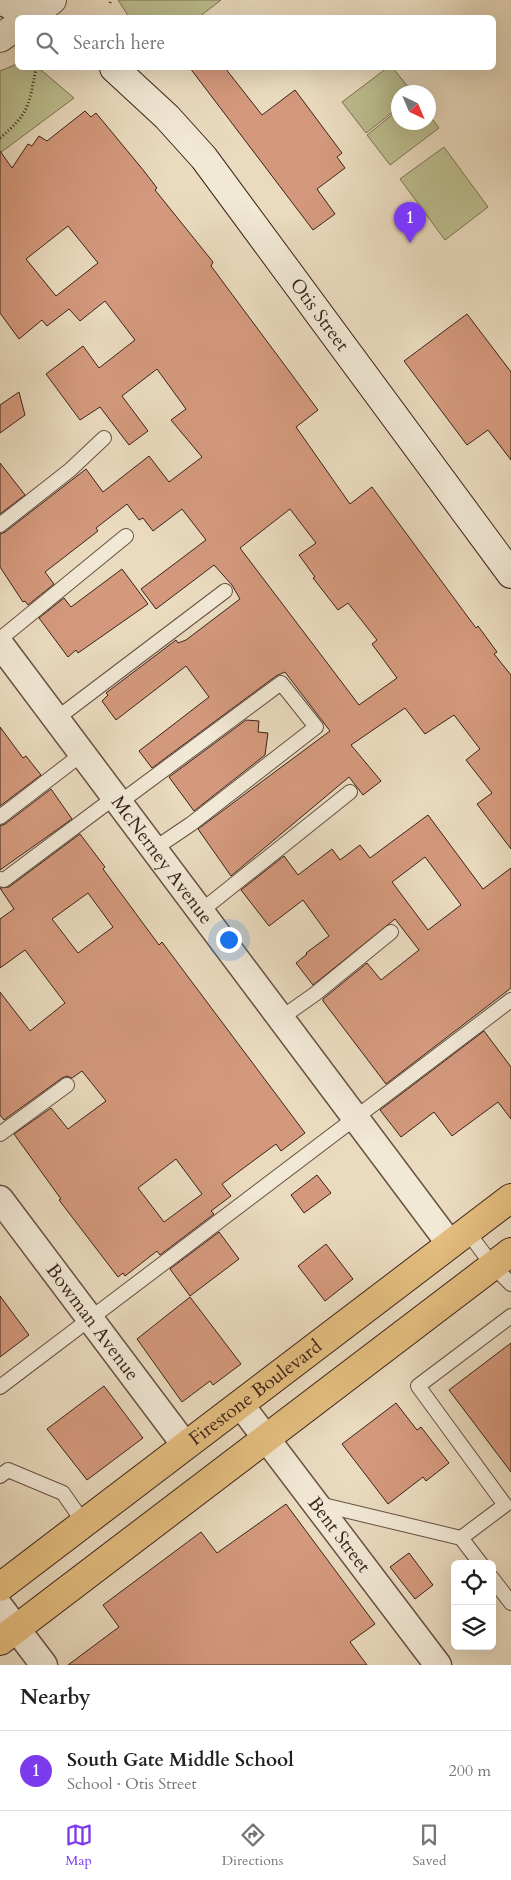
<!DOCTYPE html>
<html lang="en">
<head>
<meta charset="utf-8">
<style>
	:root { --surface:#fff; --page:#f2f2f2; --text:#202124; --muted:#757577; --line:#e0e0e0; --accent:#7c3aed }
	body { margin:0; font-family:Cardo,serif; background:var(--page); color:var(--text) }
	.controls { position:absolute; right:15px; bottom:15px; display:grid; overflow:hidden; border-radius:8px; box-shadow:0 5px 20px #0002 }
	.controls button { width:45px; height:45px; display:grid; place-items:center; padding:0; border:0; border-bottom:1px solid var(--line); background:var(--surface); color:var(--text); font:25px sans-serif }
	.compass { position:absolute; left:391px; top:85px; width:45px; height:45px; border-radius:50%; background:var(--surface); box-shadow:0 5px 20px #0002; rotate:136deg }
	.you { position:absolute; left:228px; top:939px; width:18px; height:18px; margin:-12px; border:4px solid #fff; border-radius:50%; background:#1a73e8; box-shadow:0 0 0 8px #1a73e833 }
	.badge { display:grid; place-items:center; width:32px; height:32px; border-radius:50%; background:var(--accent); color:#fff; font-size:16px; font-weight:700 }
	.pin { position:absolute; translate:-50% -41px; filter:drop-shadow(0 1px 2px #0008) }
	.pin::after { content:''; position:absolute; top:26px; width:18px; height:15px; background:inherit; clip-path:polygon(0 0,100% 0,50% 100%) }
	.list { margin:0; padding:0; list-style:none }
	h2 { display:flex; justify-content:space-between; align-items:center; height:65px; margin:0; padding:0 20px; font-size:21px }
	h2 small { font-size:16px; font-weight:400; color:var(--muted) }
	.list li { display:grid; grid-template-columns:32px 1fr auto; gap:15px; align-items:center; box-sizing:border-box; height:80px; padding:0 20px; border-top:1px solid var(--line) }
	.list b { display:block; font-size:19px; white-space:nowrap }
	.list p { margin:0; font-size:16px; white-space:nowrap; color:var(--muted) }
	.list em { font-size:16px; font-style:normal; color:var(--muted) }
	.icon { flex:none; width:28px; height:28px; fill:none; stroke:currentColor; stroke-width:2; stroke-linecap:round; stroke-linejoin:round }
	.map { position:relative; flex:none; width:511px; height:1665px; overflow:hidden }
	.search { position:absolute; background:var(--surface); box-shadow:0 5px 20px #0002; left:15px; right:15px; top:15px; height:55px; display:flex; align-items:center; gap:12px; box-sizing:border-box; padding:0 18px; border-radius:8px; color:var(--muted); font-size:19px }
	.sheet { height:145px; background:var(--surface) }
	nav { display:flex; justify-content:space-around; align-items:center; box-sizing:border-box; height:70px; border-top:1px solid var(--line); background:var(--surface); font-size:14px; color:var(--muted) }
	nav a { display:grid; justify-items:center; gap:2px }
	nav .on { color:var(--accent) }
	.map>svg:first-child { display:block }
	.green { fill:#bcbe8f; stroke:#7c7054 }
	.building { fill:#d4997d; stroke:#3b231a; fill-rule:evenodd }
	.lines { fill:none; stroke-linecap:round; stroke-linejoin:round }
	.service-casing { stroke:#675143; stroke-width:16 }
	.minor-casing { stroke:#675143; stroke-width:29 }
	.tertiary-casing { stroke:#675143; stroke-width:30 }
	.secondary-casing { stroke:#3b231a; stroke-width:30 }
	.primary-casing { stroke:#3b231a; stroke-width:30 }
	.path { stroke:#3b231a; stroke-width:3; stroke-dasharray:1 2.5; stroke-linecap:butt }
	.service { stroke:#f1e8d5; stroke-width:14 }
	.minor { stroke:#f1e8d5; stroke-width:26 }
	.tertiary { stroke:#f1e8d5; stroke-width:28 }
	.secondary { stroke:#f1e8d5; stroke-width:28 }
	.primary { stroke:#e5be80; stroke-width:28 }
	.labels { text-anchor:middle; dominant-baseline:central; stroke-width:4; stroke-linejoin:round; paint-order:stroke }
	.street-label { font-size:19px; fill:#3b231a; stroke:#f1e8d5 }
</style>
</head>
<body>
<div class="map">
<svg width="511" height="1665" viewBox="0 0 511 1665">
	<rect width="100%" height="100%" fill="#eadbbf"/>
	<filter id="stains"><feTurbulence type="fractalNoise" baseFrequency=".004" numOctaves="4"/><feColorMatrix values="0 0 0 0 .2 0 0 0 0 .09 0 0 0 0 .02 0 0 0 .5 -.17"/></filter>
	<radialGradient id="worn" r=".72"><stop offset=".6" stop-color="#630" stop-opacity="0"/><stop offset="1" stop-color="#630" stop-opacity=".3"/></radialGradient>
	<!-- green -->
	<g class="green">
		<polygon points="118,0 221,0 199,17 129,17"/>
		<polygon points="17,64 18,68 41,70 74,98 0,153 0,71"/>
		<polygon points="387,68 393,68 412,92 398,92 398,108 366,133 342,102"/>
		<polygon points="398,110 398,122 428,122 429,115 439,128 390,165 367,135"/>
		<polygon points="444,147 488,207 445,240 400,179"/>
	</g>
	<!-- building -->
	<g class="building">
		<polygon points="190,68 225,68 262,115 295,90 342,153 337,157 345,168 317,189 335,214 313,230"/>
		<path d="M85 111 91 117 96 113 144 171 157 188 155 190 213 262 211 266 318 410 296 427 350 504 372 487 476 628 478 626 497 652 494 654 511 675V849L477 804 492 793 466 760 480 749 454 715 425 734 405 708 351 745 381 781 363 795 349 777 231 876 198 829 330 731 285 672 276 676 152 768 139 751 209 697 186 666 116 720 102 701 108 695 106 693 176 640 178 643 186 640 240 599 232 585 214 565 156 609 141 589 206 540 182 509 153 531 143 518 139 520 127 504 96 528 98 531 45 572 54 584 28 605 25 601 23 602 0 567V534L5 532 86 469 103 492 149 456 169 482 202 457 171 420 186 409 157 369 122 396 148 431 129 445 100 407 80 420 46 374 83 346 99 368 135 340 105 301 80 321 69 309 47 326 42 320 19 339 0 313V151L12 168 28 144 32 146 39 136 47 141ZM68 226 98 263 56 296 26 259ZM290 509 316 543 299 555 315 577 313 578 338 610 348 603 377 640 372 644 397 678 359 705 240 548Z"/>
		<polygon points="467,314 511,372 511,460 488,430 467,445 404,361"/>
		<polygon points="19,392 25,415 0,433 0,405"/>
		<polygon points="0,463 25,495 0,514"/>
		<polygon points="122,569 148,604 78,653 76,650 68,657 39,618 64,598 71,607"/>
		<polygon points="246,720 259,721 258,732 268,733 265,755 194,811 169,777"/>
		<polygon points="0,727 23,758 26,756 41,775 0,806"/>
		<polygon points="51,789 72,819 0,870 0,826 5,824"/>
		<path d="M428 815 483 889 511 868V988L386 1084 323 1001V999L367 963 381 980 419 950 395 919 313 985 296 963 307 954 306 953 329 936 303 900 269 926 241 890 284 856 298 875 332 849 340 860 360 845 370 858ZM425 857 461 905 428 930 392 882Z"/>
		<path d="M80 834 105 867 103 869 159 945 162 942 305 1133 281 1151 276 1144 222 1184 231 1196 211 1211 214 1214 160 1255 157 1251 125 1276 123 1273 118 1277 59 1200 61 1199 14 1134 51 1108 68 1129 106 1101 82 1071 72 1078 67 1076 62 1078 4 1120 0 1115V992L30 1031 65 1003 25 950 0 968V919L14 909 0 888 9 887ZM88 893 113 927 78 953 52 919ZM176 1159 202 1194 164 1222 138 1188Z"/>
		<polygon points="484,1031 511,1067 511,1119 498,1102 452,1136 434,1112 401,1137 380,1110"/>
		<polygon points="317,1175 331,1193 304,1213 291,1195"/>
		<polygon points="219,1232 239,1259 190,1296 170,1269"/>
		<polygon points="326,1244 353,1279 325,1301 298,1266"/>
		<polygon points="0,1296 29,1335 0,1357"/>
		<polygon points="190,1297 241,1364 213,1385 210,1381 182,1402 137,1339"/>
		<polygon points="511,1343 511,1472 449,1390"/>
		<polygon points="104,1386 143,1438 87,1480 47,1429"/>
		<polygon points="396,1403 417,1430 421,1427 449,1463 426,1481 423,1477 388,1504 342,1444"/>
		<polygon points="286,1504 375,1624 350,1642 367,1665 68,1665 119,1627 103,1605 201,1532 217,1553"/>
		<polygon points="409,1553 433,1585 415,1599 390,1567"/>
	</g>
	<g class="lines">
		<defs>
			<g id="service">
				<polyline points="0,525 70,470 104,438"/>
				<polyline points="0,639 126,536"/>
				<polyline points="56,719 225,591"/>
				<polyline points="119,803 281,683 316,727 191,824 154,849"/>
				<polyline points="0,817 82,754"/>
				<polyline points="0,879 4,880 115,797"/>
				<polyline points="201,911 350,792"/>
				<polyline points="281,1018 315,994 391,932"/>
				<polyline points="0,1134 67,1085"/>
				<polyline points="467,1231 493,1266 511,1284"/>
				<polyline points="0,1387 511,1000"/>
				<polyline points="0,1476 8,1470 63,1493 84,1523"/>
				<polyline points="319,1504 461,1538 481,1564"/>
				<polyline points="461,1538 505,1505 418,1386 511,1316"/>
				<polyline points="492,1578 511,1603"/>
			</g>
			<g id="minor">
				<path id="s1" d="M0 644 450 1244"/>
				<path id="s2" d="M0 1199 185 1445"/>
				<path id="s3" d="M240 1404 438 1665"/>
				<polyline points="0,1607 44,1665"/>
			</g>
			<g id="tertiary">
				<polyline points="28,18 52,0"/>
				<polyline points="0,38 18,25"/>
			</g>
			<g id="secondary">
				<polyline points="0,0 37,18"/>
				<path id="s4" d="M114 68 167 117 204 158 511 574"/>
			</g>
			<g id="primary">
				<path id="s5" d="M0 1587 511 1198"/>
				<polyline points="0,1641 511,1252"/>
			</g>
		</defs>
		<!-- service casing -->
		<use href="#service" class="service-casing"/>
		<!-- minor casing -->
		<use href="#minor" class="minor-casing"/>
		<!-- tertiary casing -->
		<use href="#tertiary" class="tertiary-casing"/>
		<!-- secondary casing -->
		<use href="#secondary" class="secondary-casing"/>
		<!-- primary casing -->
		<use href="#primary" class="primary-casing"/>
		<!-- path -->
		<g class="path">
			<polyline points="110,3 111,0"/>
			<path d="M0 138C30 113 29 104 36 68"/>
		</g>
		<!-- service -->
		<use href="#service" class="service"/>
		<!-- minor -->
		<use href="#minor" class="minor"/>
		<!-- tertiary -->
		<use href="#tertiary" class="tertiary"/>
		<!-- secondary -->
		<use href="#secondary" class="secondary"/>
		<!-- primary -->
		<use href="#primary" class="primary"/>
	</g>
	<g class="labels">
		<!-- street labels -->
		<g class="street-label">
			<text stroke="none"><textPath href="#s4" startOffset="322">Otis Street</textPath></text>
			<text stroke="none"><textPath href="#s1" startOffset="270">McNerney Avenue</textPath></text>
			<text stroke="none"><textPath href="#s2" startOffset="154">Bowman Avenue</textPath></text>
			<text stroke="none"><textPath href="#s5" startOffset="321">Firestone Boulevard</textPath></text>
			<text stroke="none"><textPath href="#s3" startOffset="164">Bent Street</textPath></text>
		</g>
	</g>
	<rect width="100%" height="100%" filter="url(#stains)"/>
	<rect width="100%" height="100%" fill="url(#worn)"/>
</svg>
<div class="controls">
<button><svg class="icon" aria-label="locate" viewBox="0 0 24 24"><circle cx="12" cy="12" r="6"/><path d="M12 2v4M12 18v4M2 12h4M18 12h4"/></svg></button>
<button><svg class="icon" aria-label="layers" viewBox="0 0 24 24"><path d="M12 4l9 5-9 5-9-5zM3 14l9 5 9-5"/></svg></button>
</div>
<svg class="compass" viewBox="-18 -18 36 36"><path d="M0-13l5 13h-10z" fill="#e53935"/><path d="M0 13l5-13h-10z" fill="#757577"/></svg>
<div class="you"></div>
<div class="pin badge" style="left:410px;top:243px">1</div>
<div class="search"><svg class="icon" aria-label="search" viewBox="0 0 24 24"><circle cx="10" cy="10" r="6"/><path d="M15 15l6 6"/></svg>Search here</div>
</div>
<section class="sheet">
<h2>Nearby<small></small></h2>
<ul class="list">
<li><span class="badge">1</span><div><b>South Gate Middle School</b><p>School · Otis Street</p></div><em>200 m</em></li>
</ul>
</section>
<nav>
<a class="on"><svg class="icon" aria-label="map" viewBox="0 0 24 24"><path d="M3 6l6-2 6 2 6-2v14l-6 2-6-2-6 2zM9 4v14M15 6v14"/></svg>Map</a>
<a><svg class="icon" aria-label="directions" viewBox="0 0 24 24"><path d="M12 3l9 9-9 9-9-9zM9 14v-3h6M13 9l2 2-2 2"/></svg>Directions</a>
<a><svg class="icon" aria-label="saved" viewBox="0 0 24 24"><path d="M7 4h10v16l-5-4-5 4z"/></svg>Saved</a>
</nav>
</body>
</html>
